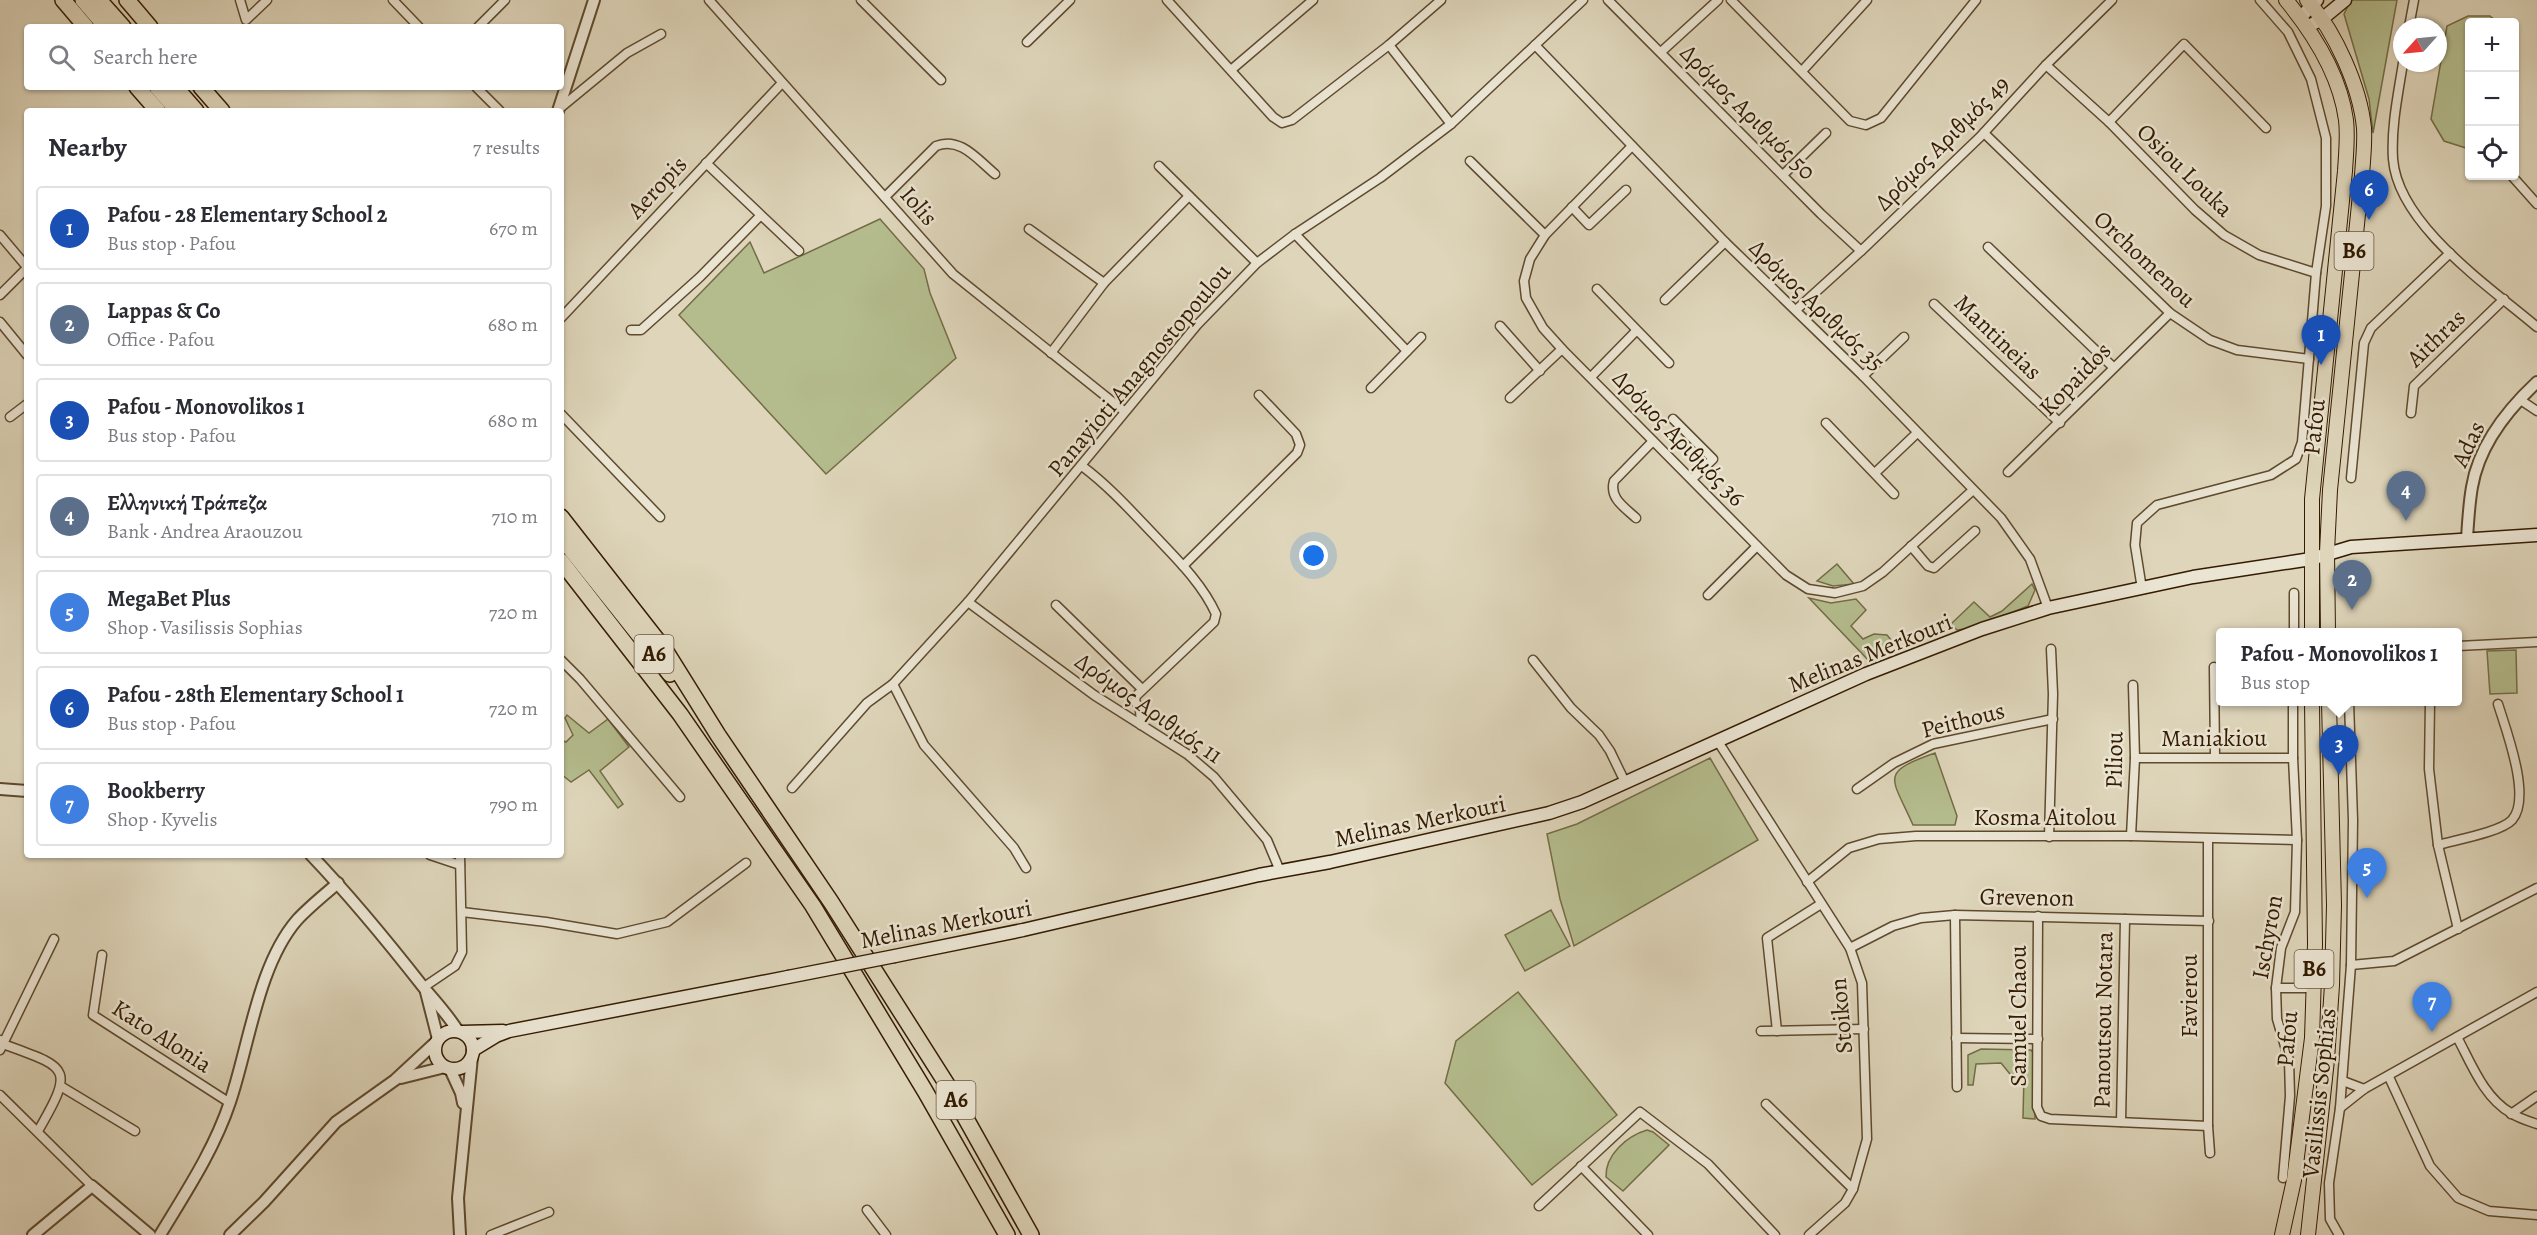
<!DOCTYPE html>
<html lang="en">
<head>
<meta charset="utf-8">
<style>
	:root { --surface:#fff; --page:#f2f2f3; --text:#2b2b33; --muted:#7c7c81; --line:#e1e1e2; --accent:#8f2418 }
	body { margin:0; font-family:Alegreya,serif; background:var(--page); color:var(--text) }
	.controls { position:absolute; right:18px; top:18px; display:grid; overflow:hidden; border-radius:6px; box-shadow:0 2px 4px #0004 }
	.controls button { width:54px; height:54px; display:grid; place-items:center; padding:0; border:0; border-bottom:2px solid var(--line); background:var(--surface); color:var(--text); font:30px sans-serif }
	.compass { position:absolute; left:2393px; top:18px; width:54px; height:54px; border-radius:50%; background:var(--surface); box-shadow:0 2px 4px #0004; rotate:243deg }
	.you { position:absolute; left:1314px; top:556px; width:21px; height:21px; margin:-15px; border:4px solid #fff; border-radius:50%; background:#1a73e8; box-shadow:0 0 0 9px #1a73e833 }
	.badge { display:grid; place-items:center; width:39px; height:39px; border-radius:50%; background:var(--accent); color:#fff; font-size:20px; font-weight:700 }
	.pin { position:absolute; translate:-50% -50px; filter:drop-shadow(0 2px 3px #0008) }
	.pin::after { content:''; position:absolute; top:32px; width:21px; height:18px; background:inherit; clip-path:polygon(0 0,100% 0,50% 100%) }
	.popup { position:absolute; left:2216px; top:628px; width:246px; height:78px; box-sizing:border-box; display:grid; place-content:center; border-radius:6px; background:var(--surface); filter:drop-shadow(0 2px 4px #0005); font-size:20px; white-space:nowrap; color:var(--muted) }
	.popup b { font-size:22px; color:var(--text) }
	.popup::after { content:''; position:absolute; left:50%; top:100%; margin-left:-12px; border:12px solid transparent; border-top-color:var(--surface) }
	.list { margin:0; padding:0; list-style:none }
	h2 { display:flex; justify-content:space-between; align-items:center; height:78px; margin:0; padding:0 24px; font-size:26px }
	h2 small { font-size:20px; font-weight:400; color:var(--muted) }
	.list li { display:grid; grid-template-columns:39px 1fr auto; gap:18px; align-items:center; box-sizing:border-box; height:84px; margin:0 12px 12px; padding:0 12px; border:2px solid var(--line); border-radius:6px }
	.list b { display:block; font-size:22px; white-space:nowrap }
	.list p { margin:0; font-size:20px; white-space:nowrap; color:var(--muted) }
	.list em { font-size:20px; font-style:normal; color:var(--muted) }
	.icon { flex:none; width:33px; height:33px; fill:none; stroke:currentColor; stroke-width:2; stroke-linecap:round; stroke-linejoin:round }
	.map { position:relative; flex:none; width:2537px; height:1235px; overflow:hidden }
	.search { position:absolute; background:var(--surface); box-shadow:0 2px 4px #0004; left:24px; top:24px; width:540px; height:66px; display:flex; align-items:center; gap:15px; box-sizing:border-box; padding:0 21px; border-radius:6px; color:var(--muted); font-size:22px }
	.panel { position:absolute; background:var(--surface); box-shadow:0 2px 4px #0004; left:24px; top:108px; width:540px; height:750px; border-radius:6px }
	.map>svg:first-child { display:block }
	.green { fill:#b4bc8d; stroke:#746c46; stroke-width:1.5 }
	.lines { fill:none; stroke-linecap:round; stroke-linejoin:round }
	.minor-casing { stroke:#5e4a2e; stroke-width:11 }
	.tertiary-casing { stroke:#5e4a2e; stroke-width:14 }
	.secondary-casing { stroke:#341b00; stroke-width:15 }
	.primary-casing { stroke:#341b00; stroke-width:16 }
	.motorway-casing { stroke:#341b00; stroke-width:18 }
	.minor { stroke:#eae4d2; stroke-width:8 }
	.tertiary { stroke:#eae4d2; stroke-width:10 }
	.secondary { stroke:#eae4d2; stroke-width:12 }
	.primary { stroke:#ded5ba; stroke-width:14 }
	.motorway { stroke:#ded5ba; stroke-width:15 }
	.secondary-bridge-casing { stroke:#341b00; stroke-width:15; stroke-linecap:butt }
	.secondary-bridge { stroke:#eae4d2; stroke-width:12 }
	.labels { text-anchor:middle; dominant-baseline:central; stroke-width:5; stroke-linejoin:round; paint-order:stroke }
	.shield { fill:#eae4d2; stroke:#6b573f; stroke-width:1.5 }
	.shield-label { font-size:22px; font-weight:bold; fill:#341b00 }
	.street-label { font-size:24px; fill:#341b00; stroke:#eae4d2 }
</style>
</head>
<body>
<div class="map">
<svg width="2537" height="1235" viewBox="0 0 2537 1235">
	<rect width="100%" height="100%" fill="#ded5ba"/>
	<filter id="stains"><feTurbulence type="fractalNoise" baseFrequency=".00333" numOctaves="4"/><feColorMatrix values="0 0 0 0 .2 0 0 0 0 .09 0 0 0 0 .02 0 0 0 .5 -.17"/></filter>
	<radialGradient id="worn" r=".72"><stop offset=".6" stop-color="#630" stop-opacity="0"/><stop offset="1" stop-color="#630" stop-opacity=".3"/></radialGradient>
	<!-- green -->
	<g class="green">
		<polygon points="2351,0 2397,0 2373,133 2369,99 2344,14"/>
		<polygon points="2468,16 2490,16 2497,22 2470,22 2469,149 2444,141 2431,119 2447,26"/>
		<polygon points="880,219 924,269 930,293 956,358 826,474 679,315 750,242 764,273"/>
		<polygon points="1837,564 1854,584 1833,586 1817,581"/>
		<polygon points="2032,584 2035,590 2028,606 1974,628 1957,630 1951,624 1974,602 1990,617 2002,611"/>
		<polygon points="1809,598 1831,603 1856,599 1866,610 1851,626 1863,639 1874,634 1887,635 1898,648 1871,663"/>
		<polygon points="2516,650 2517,693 2490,694 2487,651"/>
		<polygon points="567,715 589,733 608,719 629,747 600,771 623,804 618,808 589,770 571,782 561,774 561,740 566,742 573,735 565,718"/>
		<path d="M1935 753 1957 816 1955 825H1913C1892 777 1878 773 1935 753Z"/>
		<polygon points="1710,758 1758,840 1574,946 1560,899 1547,834 1577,824"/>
		<polygon points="1551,910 1570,946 1525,971 1505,935"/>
		<polygon points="1518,992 1617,1115 1532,1185 1445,1083 1456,1041"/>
		<polygon points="1981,1049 2031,1050 2035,1055 2035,1119 2023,1118 2024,1075 2010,1074 2001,1063 1976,1064 1973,1085 1968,1085 1968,1055"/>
		<path d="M1647 1130 1653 1132 1669 1145 1623 1191 1606 1177C1605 1155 1627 1136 1647 1130Z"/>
	</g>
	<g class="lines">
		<defs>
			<g id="minor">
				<polyline points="240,0 246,20 267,0"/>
				<polyline points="393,0 419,27"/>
				<polyline points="709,0 953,274 1124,411"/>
				<polyline points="861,0 941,80"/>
				<polyline points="1167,0 1273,117 1282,123 1292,120 1389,45 1441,0"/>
				<polyline points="1608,0 1821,214 1861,251"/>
				<polyline points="1731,0 1850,121 1866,125 1881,118 1976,0"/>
				<polyline points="478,27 505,0"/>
				<polyline points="2409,27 2414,0"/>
				<polyline points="1027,42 1070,0"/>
				<polyline points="1389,45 1451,124"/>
				<polyline points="1535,45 1725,242 1863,376 2001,518 2030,559 2048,608"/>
				<polyline points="1661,52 1718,0"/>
				<path d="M2403 63C2398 95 2391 127 2393 159 2398 225 2490 287 2537 327"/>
				<polyline points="2046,65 2109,122 2195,210 2224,235 2259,255 2316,273"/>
				<polyline points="1231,70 1313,0"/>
				<polyline points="1803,70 1867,0"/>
				<polyline points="476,87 500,111"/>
				<polyline points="559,109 627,53 661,34"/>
				<polyline points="2109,122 2184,44 2266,128"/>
				<polyline points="1984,133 2170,313 2210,340 2237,350 2309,359"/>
				<polyline points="1632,146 1545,235 1530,259 1524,281 1526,298 1543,328 1562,349 1786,575 1808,589 1835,593 1863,586 1883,572 1973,490"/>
				<polyline points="1470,161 1545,235"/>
				<polyline points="706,163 799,251"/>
				<polyline points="1159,166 1257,263"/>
				<polyline points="1784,174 1826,133"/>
				<polyline points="2512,176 2537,204"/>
				<path d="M885 197 936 146C960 136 978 160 995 174"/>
				<polyline points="1572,207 1589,225 1626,190"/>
				<polyline points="1029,229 1104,283"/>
				<polyline points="1295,234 1407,351"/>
				<polyline points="0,235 27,267"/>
				<polyline points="1988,247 2113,367"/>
				<polyline points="1597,289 1669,363"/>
				<polyline points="0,295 27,268"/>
				<polyline points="1665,300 1725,242"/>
				<polyline points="1934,304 2060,423"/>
				<polyline points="1796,310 1861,251 1980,137 2046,65 2112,0"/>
				<polyline points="561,318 782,83"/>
				<polyline points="0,322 27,355"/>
				<polyline points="1500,326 1540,371"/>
				<polyline points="631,330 641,330 700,277 760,216"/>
				<polyline points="1051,353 1104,283 1189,196"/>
				<polyline points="1863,376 1904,337"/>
				<polyline points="1591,377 1636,331"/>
				<polyline points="1371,388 1421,337"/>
				<polyline points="1510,398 1562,349"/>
				<polyline points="2519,399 2537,411"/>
				<polyline points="2411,413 2414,386 2504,299"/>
				<polyline points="561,414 660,517"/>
				<polyline points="10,417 27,404"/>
				<polyline points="1673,419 1713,459 1692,479"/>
				<polyline points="1826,423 1894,494"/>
				<path d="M1082 466C1110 487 1132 512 1156 537 1178 560 1203 585 1216 614L1214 622 1136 696 1135 701 1140 710 1141 725"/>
				<polyline points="2008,472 2170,313"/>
				<polyline points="1875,473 1917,433"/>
				<polyline points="2351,478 2364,343 2371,328 2450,253"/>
				<path d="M1636 518C1624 507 1609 498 1614 481L1653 441"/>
				<polyline points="1911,546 1928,566 1934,568 1975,531"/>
				<polyline points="1183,566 1297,453 1300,445 1296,434 1259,395"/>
				<polyline points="2142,589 2135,545 2137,523 2157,505 2271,475 2296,459 2302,442 2316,273 2326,206 2326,138 2311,79 2288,32 2260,0"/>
				<polyline points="1708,595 1757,546"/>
				<polyline points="968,602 1094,695 1187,754 1214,777 1267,840 1280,871"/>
				<polyline points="1056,605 1142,689"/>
				<polyline points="2294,632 2294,593"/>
				<polyline points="2458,646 2537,642"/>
				<polyline points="561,660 580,679 680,797"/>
				<polyline points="1533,660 1571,708 1599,735 1610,751 1625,782"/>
				<polyline points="2214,667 2215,757"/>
				<polyline points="893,684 924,745 1014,848 1026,868"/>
				<polyline points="2430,702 2429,769 2438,845 2458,929"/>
				<polyline points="1717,740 1850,948 1862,983 1867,1139 1853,1189 1845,1203 1809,1235"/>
				<polyline points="2135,758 2293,758"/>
				<polyline points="792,788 867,703 893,684 968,602 1197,325 1257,263 1295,234 1380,178 1451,124 1583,0"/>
				<polyline points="1857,789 1894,763 1933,744 2053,719"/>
				<polyline points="2131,836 2135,758 2133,685"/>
				<polyline points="2049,837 2053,694 2051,649"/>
				<polyline points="2208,839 2208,1126 2210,1153"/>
				<path d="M2438 845C2455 840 2501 832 2512 820 2532 798 2506 730 2498 704"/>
				<polyline points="430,855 460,865"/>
				<polyline points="1807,882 1849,848 1879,839 1916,836 2131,836 2297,840"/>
				<polyline points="462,912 546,922 617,934 667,922 746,863"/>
				<polyline points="1955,915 1957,1087"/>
				<polyline points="2038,916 2037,1107 2041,1116 2050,1119 2208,1126"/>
				<polyline points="1850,948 1893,926 1921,918 1955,915 2209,921"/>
				<polyline points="102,955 93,1015 230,1103"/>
				<polyline points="2351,965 2394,961 2537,888"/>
				<polyline points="424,987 455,966 462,952 460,855"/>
				<polyline points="2276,988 2313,988"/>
				<polyline points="1761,1031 1864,1029"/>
				<polyline points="1777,1031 1767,938 1821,904"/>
				<path d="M2457 1037C2471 1063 2484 1098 2511 1113 2518 1118 2528 1121 2537 1124"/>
				<polyline points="1956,1038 2038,1039"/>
				<path d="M0 1040 3 1044C69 1068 75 1067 38 1131"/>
				<polyline points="0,1050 54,939"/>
				<polyline points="2389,1077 2430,1166 2458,1198 2489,1211 2537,1215"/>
				<polyline points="2343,1081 2364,1089"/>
				<polyline points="62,1087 135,1131"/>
				<polyline points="0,1095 92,1186"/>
				<polyline points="1766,1104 1853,1189"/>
				<polyline points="2340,1108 2364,1089 2537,992"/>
				<polyline points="2511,1114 2537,1096"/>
				<polyline points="2121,1122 2125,919"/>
				<polyline points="1581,1166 1648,1235"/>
				<polyline points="2283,1178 2290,1096 2289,1060 2277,1019 2276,988 2281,948 2295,912 2297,840 2293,758 2293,702"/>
				<polyline points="1539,1206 1640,1112 1708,1164 1775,1235"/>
				<polyline points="867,1210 886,1235"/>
				<polyline points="491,1235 549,1212"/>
				<polyline points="2339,1235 2330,1219 2329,1183 2340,1108 2351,965 2353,820 2349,702"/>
			</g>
			<g id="tertiary">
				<polyline points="558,111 594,0"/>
				<path d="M2467 539C2468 522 2469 504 2472 487 2479 445 2507 410 2537 382"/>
				<polyline points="0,789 27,791"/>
				<path d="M311 855C351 897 388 942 424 988 436 1002 448 1015 458 1031"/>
				<polyline points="426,992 438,1039"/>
				<polyline points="450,1069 461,1093 463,1103"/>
				<polyline points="401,1078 445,1067"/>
				<polyline points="33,1235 92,1186 150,1235"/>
				<path d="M160 1235C186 1192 214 1150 230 1102 249 1046 258 965 297 920 309 907 324 895 338 883"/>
				<polyline points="230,1235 264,1202 336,1122 395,1080 436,1042"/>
				<polyline points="460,1235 458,1198 472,1057"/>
			</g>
			<g id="secondary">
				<polyline points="2300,18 2317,0"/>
				<polyline points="2307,27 2322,19 2345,0"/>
				<polyline points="895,956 1023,930 1259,875 1330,862 1549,813 1582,802 1866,674 1982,629 2048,608 2193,577 2311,559 2351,547 2537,535"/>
				<circle cx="454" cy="1050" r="19"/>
				<polyline points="462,1032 503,1031"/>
				<polyline points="473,1050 496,1036 509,1031 788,977"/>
			</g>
			<g id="primary">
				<path d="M2286 0C2314 34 2340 75 2346 120 2348 136 2346 154 2345 171L2312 499V632"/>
				<path d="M2307 0C2335 31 2360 87 2364 128 2365 143 2363 160 2362 175L2330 490 2327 552 2328 632"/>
				<polyline points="2282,1235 2294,1180 2312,1038 2315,944 2312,702"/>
				<polyline points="2308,1235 2327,1060 2332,985 2334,905 2329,702"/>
			</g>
			<g id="motorway">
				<polyline points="63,0 86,27"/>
				<polyline points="83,0 106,27"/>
				<polyline points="99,0 123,27"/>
				<polyline points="127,0 150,27"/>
				<polyline points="137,87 158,111"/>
				<polyline points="157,87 178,111"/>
				<polyline points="175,87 196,111"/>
				<polyline points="201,87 222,111"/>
				<polyline points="561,517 665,650 718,735 831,902 946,1083 1031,1235"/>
				<polyline points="561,537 670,674"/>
				<polyline points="561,561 680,714 813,906 925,1091 1007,1235"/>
			</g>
		</defs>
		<!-- minor casing -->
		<use href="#minor" class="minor-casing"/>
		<!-- tertiary casing -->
		<use href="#tertiary" class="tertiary-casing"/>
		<!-- secondary casing -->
		<use href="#secondary" class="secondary-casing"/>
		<!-- primary casing -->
		<use href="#primary" class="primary-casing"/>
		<!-- motorway casing -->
		<use href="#motorway" class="motorway-casing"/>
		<!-- minor -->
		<use href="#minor" class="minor"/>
		<!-- tertiary -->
		<use href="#tertiary" class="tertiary"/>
		<!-- secondary -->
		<use href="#secondary" class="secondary"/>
		<!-- primary -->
		<use href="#primary" class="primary"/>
		<!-- motorway -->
		<use href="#motorway" class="motorway"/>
		<defs>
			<polyline id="secondary-bridge" points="788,977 895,956"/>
		</defs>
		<!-- secondary-bridge casing -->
		<use href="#secondary-bridge" class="secondary-bridge-casing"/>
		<!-- secondary-bridge -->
		<use href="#secondary-bridge" class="secondary-bridge"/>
	</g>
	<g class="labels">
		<!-- shield labels -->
		<g class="shield">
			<rect x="2334.5" y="232" width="39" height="38" rx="4.5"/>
			<rect x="634.5" y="635" width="39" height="38" rx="4.5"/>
			<rect x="2294.5" y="950" width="39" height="38" rx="4.5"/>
			<rect x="936.5" y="1081" width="39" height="38" rx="4.5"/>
		</g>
		<g class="shield-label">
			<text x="2354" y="251">B6</text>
			<text x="654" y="654">A6</text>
			<text x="2314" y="969">B6</text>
			<text x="956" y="1100">A6</text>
		</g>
		<!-- street labels -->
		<g class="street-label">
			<text transform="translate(1748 112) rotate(45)">Δρόμος Αριθμός 50</text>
			<text transform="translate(1942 143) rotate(-45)">Δρόμος Αριθμός 49</text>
			<text transform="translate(2185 170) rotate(44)">Osiou Louka</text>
			<text transform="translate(657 187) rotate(-47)">Aeropis</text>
			<text transform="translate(919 206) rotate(49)">Iolis</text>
			<text transform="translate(2145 259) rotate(43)">Orchomenou</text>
			<text transform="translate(1817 305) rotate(44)">Δρόμος Αριθμός 35</text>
			<text transform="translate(1998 337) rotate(44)">Mantineias</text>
			<text transform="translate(2436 338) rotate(-44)">Aithras</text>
			<text transform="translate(1139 370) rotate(-50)">Panayioti Anagnostopoulou</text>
			<text transform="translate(2075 379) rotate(-46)">Kopaidos</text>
			<text transform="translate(2314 427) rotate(-84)">Pafou</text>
			<text transform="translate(1679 438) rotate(46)">Δρόμος Αριθμός 36</text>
			<text transform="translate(2468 444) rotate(-65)">Adas</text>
			<text transform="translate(1870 653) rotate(-22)">Melinas Merkouri</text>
			<text transform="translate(1149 708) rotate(35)">Δρόμος Αριθμός 11</text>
			<text transform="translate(1963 720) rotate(-14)">Peithous</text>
			<text x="2214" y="738">Maniakiou</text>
			<text transform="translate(2114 760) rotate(-89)">Piliou</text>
			<text x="2045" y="817">Kosma Aitolou</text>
			<text transform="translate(1420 821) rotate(-12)">Melinas Merkouri</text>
			<text transform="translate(2027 897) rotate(1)">Grevenon</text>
			<text transform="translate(946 924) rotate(-11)">Melinas Merkouri</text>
			<text transform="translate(2267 937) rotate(-80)">Ischyron</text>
			<text transform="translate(2189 996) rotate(-90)">Favierou</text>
			<text transform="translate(1841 1016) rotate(-95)">Stoikon</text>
			<text transform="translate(2018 1016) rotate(-90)">Samuel Chaou</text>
			<text transform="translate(2103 1020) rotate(-89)">Panoutsou Notara</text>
			<text transform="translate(162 1036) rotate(33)">Kato Alonia</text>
			<text transform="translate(2287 1039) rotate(-85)">Pafou</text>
			<text transform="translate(2319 1093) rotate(-84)">Vasilissis Sophias</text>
		</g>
	</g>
	<rect width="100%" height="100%" filter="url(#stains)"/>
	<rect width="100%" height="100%" fill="url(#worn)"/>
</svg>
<div class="controls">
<button>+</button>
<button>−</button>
<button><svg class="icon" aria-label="locate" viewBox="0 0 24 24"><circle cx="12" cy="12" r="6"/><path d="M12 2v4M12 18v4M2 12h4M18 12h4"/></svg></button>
</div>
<svg class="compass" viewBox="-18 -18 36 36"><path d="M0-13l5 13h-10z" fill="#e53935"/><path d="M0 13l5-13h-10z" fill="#7c7c81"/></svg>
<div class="you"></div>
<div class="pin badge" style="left:2321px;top:365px;background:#1a4fb4">1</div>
<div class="pin badge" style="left:2352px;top:610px;background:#5c6f8a">2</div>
<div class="pin badge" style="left:2339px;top:775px;background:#1a4fb4">3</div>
<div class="popup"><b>Pafou - Monovolikos 1</b>Bus stop</div>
<div class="pin badge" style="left:2406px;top:521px;background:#5c6f8a">4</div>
<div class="pin badge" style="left:2367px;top:898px;background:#3f7fe0">5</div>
<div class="pin badge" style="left:2369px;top:220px;background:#1a4fb4">6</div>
<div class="pin badge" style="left:2432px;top:1032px;background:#3f7fe0">7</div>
<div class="search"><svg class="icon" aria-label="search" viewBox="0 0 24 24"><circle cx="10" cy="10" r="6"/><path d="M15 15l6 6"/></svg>Search here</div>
<section class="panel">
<h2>Nearby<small>7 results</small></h2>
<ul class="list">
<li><span class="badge" style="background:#1a4fb4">1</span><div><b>Pafou - 28 Elementary School 2</b><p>Bus stop · Pafou</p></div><em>670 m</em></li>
<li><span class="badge" style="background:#5c6f8a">2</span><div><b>Lappas &amp; Co</b><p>Office · Pafou</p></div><em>680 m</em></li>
<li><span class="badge" style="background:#1a4fb4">3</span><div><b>Pafou - Monovolikos 1</b><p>Bus stop · Pafou</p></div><em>680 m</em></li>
<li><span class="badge" style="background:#5c6f8a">4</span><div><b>Ελληνική Τράπεζα</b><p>Bank · Andrea Araouzou</p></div><em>710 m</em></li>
<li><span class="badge" style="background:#3f7fe0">5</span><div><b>MegaBet Plus</b><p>Shop · Vasilissis Sophias</p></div><em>720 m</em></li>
<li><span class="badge" style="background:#1a4fb4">6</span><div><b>Pafou - 28th Elementary School 1</b><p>Bus stop · Pafou</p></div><em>720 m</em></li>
<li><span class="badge" style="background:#3f7fe0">7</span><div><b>Bookberry</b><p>Shop · Kyvelis</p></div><em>790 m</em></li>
</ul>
</section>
</div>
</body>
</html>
